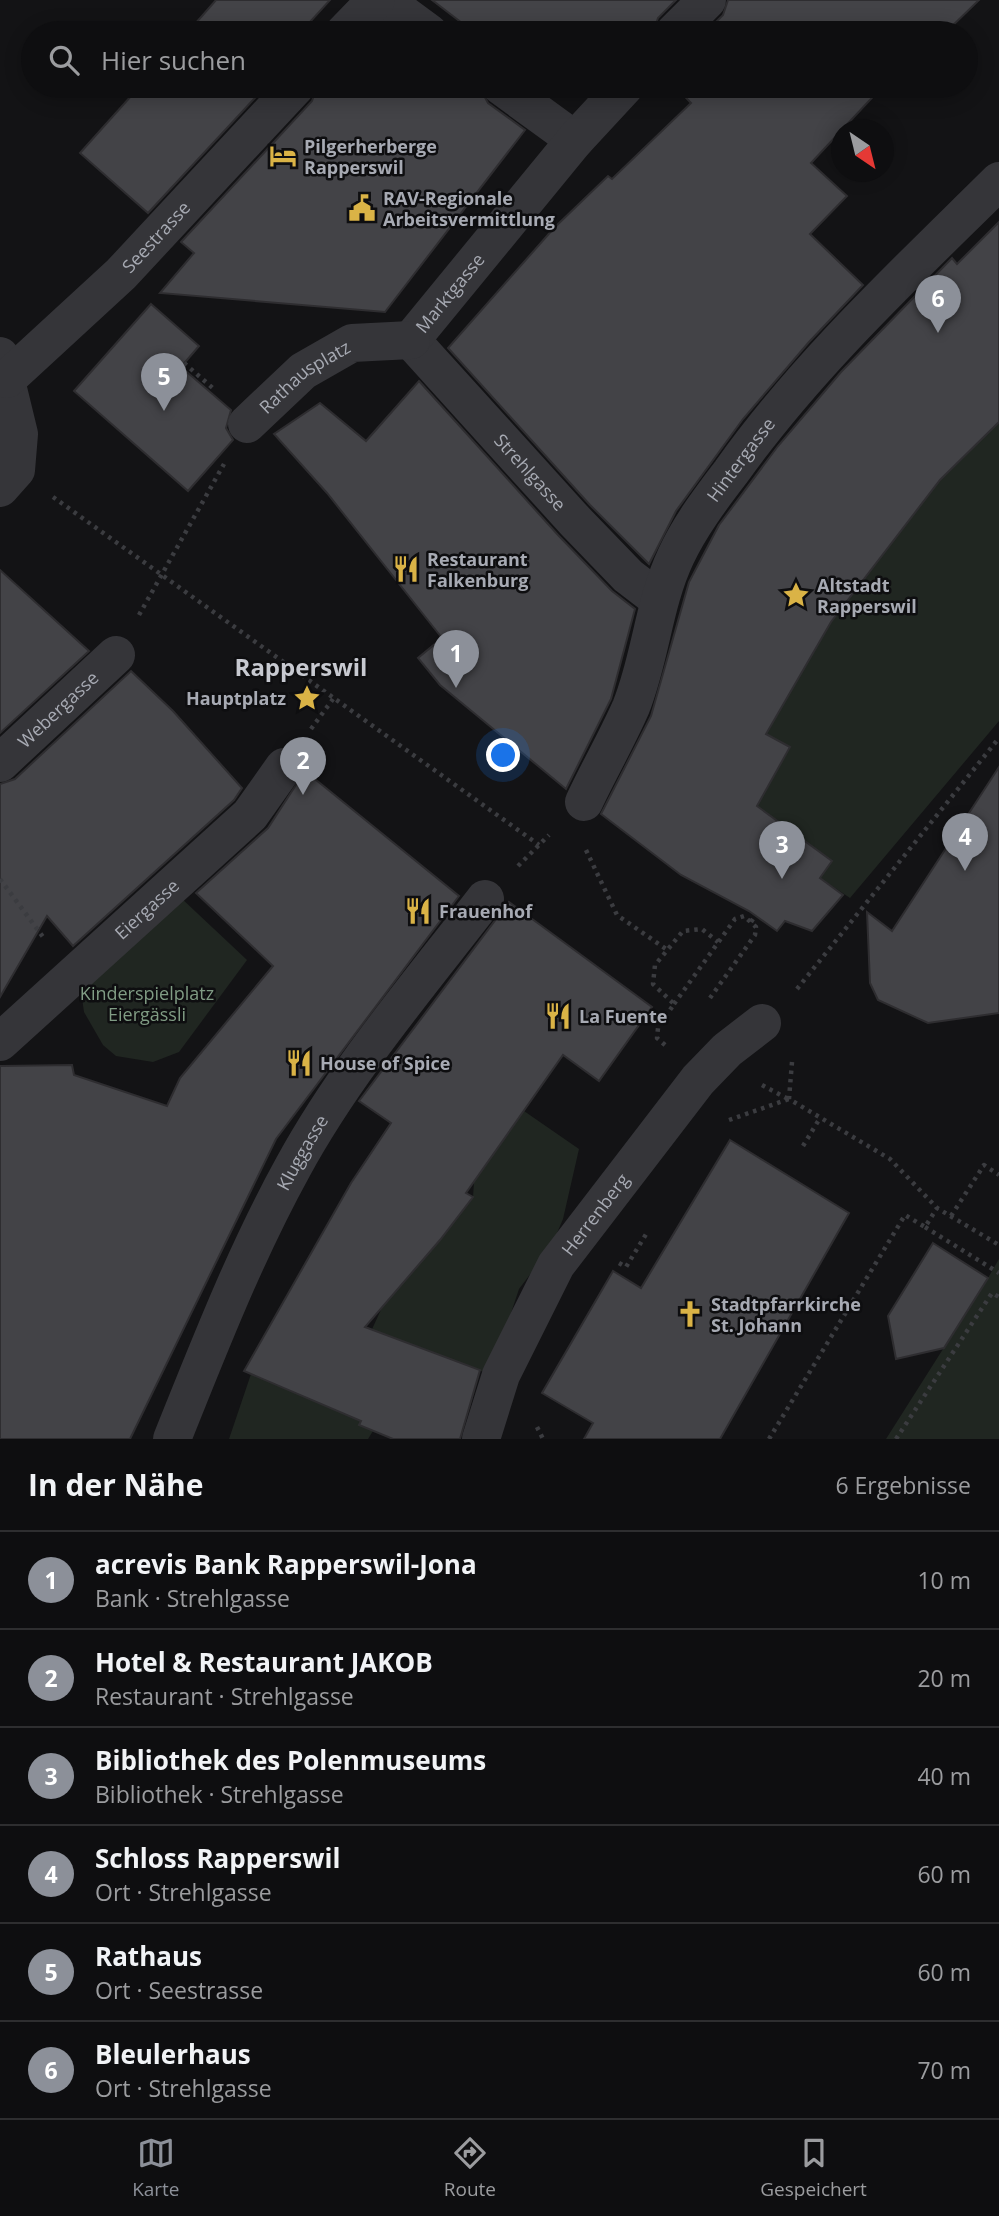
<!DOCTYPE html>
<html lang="de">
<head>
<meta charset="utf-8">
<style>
	:root { --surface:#0e0e10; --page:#1c1c1e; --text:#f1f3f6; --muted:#9b9c9f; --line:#2e2e30; --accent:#8c9099 }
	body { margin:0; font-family:"Open Sans",sans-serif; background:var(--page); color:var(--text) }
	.compass { position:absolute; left:831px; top:119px; width:63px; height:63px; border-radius:50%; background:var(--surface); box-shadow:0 4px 18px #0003; rotate:145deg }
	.you { position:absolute; left:504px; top:756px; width:24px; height:24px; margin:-18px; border:5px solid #fff; border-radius:50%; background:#1a73e8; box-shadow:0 0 0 10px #1a73e833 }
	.badge { display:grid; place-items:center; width:46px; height:46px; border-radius:50%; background:var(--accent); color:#fff; font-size:23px; font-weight:700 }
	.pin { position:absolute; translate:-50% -58px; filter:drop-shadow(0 2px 4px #0008) }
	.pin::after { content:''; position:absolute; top:37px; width:24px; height:21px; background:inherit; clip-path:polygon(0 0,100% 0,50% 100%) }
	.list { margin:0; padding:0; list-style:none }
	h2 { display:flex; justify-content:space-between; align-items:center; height:91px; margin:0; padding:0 28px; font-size:30px }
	h2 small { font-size:23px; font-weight:400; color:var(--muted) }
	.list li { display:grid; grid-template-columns:46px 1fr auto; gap:21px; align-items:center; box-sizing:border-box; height:98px; padding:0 28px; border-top:2px solid var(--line) }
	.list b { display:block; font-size:26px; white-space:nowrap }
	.list p { margin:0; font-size:23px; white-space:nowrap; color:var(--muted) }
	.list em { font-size:23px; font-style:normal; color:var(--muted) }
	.icon { flex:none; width:38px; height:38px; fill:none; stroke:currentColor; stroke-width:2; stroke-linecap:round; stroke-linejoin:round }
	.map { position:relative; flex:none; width:999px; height:1439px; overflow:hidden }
	.search { position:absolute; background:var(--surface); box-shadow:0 4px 18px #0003; left:21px; right:21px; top:21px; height:77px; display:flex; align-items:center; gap:18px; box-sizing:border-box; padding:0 24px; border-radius:38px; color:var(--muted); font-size:26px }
	.sheet { height:679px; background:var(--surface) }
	nav { display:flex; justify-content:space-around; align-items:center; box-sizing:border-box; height:98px; border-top:2px solid var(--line); background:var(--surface); font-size:19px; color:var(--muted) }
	nav a { display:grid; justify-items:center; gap:4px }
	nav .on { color:var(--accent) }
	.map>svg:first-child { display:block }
	.green { fill:#202621 }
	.building { fill:#434347; stroke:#2e2d30; stroke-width:2 }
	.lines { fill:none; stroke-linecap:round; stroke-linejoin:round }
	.path { stroke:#3b3c40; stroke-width:4.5; stroke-dasharray:3.5 5; stroke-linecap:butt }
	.minor { stroke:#353539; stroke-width:38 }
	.labels { text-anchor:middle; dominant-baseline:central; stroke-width:5; stroke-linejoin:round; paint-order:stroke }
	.poi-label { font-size:18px; font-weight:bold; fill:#a7aab3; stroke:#0e0e10; text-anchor:start }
	.street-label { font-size:18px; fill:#a7aab3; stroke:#0e0e10 }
	.park-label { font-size:18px; fill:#809c84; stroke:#0e0e10 }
	.district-label { font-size:24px; font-weight:bold; fill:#c7c9d0; stroke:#0e0e10 }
</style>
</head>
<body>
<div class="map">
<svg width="999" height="1439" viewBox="0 0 999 1439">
	<rect width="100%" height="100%" fill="#131315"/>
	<!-- green -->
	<g class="green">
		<polygon points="999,422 999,721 850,898 820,878 831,861 757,806 790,748 759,730 831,622 940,480"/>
		<polygon points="180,897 247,960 179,1052 153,1062 116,1056 103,1045 84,1012 82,998 92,981"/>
		<polygon points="524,1111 579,1149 563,1219 551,1247 519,1289 496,1358 486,1373 419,1347 382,1414 369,1407 359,1424 373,1431 368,1439 229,1439 251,1374 329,1407 347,1384 384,1303 440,1240 473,1197 474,1182"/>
		<polygon points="999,1259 999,1439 886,1439 988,1278"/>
	</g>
	<!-- building -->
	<g class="building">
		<polygon points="216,0 330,0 300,33 187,33"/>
		<polygon points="432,0 676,0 658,18 653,33 627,33 622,29 618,33 475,33"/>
		<polygon points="728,0 979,0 945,33 705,33 723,15"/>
		<polygon points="140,86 266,86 148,213 80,153"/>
		<polygon points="317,86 479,86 488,103 525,130 385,312 160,293 194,253 181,242 312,101"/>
		<polygon points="675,86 883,86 811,163 847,196 810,234 863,285 809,342 743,419 676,511 649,564 590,505 448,348 554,228 608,176 612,179 691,103"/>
		<polygon points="999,222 999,422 940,480 831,622 766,734 790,747 757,806 832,861 820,878 843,895 812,931 785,921 777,931 749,911 681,875 601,814 651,716 689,582 719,525 778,446 841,372 952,258 957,264"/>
		<polygon points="151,304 199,346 181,367 231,410 226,428 233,440 188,491 74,391"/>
		<polygon points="419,381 558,535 612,591 635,609 611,699 566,789 440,685 418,658 442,638 327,493 274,434 320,403 366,441"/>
		<polygon points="0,570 89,651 0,733"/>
		<polygon points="131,671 173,711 242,788 234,800 73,946 47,916 0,997 0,784 15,779"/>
		<polygon points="999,767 999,1013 928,1023 878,1000 870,983 867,912 892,931"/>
		<polygon points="305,771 459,896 276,1139 130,1439 0,1439 0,1066 72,1065 74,1075 167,1106 180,1078 273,966 196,893 268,828"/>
		<polygon points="509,902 652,1007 599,1081 563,1055 466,1193 473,1197 440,1240 365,1327 480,1370 460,1439 393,1439 359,1425 361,1421 244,1371 351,1183 391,1123 359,1101"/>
		<polygon points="730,1140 849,1213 720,1439 584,1439 593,1423 542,1393 613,1271 641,1288"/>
		<polygon points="933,1243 988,1278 944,1348 896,1359 888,1316"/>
	</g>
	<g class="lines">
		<!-- path -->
		<g class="path">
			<polyline points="184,363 215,390"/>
			<polyline points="53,497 539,845"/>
			<polyline points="139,615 224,464"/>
			<polyline points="311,729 333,699"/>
			<polyline points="586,850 617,915 666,949"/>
			<polyline points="518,866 549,835"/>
			<polyline points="0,879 43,937"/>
			<polyline points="751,922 755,916"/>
			<polyline points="797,989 999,738"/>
			<polyline points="674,1004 735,919 744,916 756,927 755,935 710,998"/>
			<polyline points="665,1045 657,1038 658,1028 674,1004 653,984 655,965 683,931 702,929 718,942"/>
			<polyline points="792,1062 789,1099 890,1159 937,1208 999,1245"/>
			<polyline points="762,1085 788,1099"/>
			<polyline points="729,1120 789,1099"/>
			<polyline points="803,1146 820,1118"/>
			<polyline points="951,1216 984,1165 999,1175"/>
			<polyline points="925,1227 999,1273"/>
			<polyline points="619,1263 626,1267 648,1231"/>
			<polyline points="537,1427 543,1439"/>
			<polyline points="769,1439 905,1215 925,1227 937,1208"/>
			<polyline points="896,1439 992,1293 999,1297"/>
		</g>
		<!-- minor -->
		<g class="minor">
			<polyline points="384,0 429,33"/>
			<polyline points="344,33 376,0"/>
			<polyline points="674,33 707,0"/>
			<polyline points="501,86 575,140"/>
			<path id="s1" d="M411 340 574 520 628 576 658 599"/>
			<path id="s2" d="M411 340 575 140 625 86"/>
			<polyline points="0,356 19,434 16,470 0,488"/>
			<path id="s3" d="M7 379 121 274 296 86"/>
			<path id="s4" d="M247 424 303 371 352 343 411 340"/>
			<path id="s5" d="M0 763 116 655"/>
			<path id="s6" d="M584 802C599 770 617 739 631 707 651 657 653 605 676 556 690 526 711 498 731 472 808 364 905 274 999 181"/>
			<path id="s7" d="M0 1042 250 815 284 767"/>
			<path id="s8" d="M172 1439C209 1347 245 1254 293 1167 346 1070 418 986 485 899"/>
			<path id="s9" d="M481 1439 501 1375 556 1265 698 1080 727 1050 762 1023"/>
		</g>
	</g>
	<!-- icons -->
	<defs>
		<symbol id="hotel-bare" viewBox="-9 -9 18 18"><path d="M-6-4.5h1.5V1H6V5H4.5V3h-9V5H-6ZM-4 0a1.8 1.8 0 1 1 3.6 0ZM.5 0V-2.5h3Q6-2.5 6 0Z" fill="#dab346" stroke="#0e0e10" stroke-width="2.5" paint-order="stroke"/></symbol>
		<symbol id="civic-bare" viewBox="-9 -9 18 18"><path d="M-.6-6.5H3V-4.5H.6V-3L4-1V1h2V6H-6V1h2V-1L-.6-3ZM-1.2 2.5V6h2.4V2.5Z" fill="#dab346" stroke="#0e0e10" stroke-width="2.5" paint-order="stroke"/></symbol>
		<symbol id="restaurant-bare" viewBox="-9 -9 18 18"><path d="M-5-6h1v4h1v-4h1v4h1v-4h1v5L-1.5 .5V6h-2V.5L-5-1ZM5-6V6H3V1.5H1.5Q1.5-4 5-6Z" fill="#dab346" stroke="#0e0e10" stroke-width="2.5" paint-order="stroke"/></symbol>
		<symbol id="sight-bare" viewBox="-9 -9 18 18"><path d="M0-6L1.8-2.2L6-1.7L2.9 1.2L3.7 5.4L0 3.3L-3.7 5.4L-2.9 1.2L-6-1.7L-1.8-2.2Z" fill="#dab346" stroke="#0e0e10" stroke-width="2.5" paint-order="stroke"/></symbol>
		<symbol id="church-bare" viewBox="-9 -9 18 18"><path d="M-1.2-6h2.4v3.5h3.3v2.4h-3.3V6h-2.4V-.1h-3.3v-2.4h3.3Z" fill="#dab346" stroke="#0e0e10" stroke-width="2.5" paint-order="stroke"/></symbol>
	</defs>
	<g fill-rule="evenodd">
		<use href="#hotel-bare" x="264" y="137" width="38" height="38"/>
		<use href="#civic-bare" x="343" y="189" width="38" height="38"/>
		<use href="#restaurant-bare" x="387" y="550" width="38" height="38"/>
		<use href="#sight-bare" x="777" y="576" width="38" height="38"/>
		<use href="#sight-bare" x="288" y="679" width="38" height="38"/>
		<use href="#restaurant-bare" x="399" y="892" width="38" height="38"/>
		<use href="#restaurant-bare" x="539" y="997" width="38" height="38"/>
		<use href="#restaurant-bare" x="280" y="1044" width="38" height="38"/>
		<use href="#church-bare" x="671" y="1295" width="38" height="38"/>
	</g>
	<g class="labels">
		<!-- poi labels -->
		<g class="poi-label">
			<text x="304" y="146">Pilgerherberge<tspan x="304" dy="21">Rapperswil</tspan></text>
			<text x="383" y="198">RAV-Regionale<tspan x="383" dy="21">Arbeitsvermittlung</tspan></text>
			<text x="427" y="559">Restaurant<tspan x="427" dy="21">Falkenburg</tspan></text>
			<text x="817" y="585">Altstadt<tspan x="817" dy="21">Rapperswil</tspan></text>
			<text x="286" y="698" text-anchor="end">Hauptplatz</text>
			<text x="439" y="911">Frauenhof</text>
			<text x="579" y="1016">La Fuente</text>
			<text x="320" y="1063">House of Spice</text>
			<text x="711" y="1304">Stadtpfarrkirche<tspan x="711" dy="21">St. Johann</tspan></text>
		</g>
		<!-- street labels -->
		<g class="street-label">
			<text stroke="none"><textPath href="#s3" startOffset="206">Seestrasse</textPath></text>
			<text stroke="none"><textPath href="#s2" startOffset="61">Marktgasse</textPath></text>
			<text stroke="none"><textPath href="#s4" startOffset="75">Rathausplatz</textPath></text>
			<text stroke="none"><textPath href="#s6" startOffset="380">Hintergasse</textPath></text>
			<text stroke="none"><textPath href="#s1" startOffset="178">Strehlgasse</textPath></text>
			<text stroke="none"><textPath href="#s5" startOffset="79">Webergasse</textPath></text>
			<text stroke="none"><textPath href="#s7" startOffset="198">Eiergasse</textPath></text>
			<text stroke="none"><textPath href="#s8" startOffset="315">Kluggasse</textPath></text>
			<text stroke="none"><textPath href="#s9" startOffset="254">Herrenberg</textPath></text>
		</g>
		<!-- park labels -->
		<g class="park-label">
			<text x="147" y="993">Kinderspielplatz<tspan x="147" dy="21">Eiergässli</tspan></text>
		</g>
		<!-- district labels -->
		<g class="district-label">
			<text x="301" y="666">Rapperswil</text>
		</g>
	</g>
</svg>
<svg class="compass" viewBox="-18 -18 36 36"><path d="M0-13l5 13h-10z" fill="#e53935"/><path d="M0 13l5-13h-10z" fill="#9b9c9f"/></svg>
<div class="you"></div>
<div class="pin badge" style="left:456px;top:688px">1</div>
<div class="pin badge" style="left:303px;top:795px">2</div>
<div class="pin badge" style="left:782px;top:879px">3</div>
<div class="pin badge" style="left:965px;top:871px">4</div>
<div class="pin badge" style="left:164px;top:411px">5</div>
<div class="pin badge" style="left:938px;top:333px">6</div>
<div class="search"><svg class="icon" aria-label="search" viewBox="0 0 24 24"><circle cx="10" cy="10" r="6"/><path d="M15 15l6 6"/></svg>Hier suchen</div>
</div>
<section class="sheet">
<h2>In der Nähe<small>6 Ergebnisse</small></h2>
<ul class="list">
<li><span class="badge">1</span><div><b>acrevis Bank Rapperswil-Jona</b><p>Bank · Strehlgasse</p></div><em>10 m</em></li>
<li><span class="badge">2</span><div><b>Hotel &amp; Restaurant JAKOB</b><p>Restaurant · Strehlgasse</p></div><em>20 m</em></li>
<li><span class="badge">3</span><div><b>Bibliothek des Polenmuseums</b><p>Bibliothek · Strehlgasse</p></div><em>40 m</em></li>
<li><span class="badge">4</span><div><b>Schloss Rapperswil</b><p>Ort · Strehlgasse</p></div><em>60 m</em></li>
<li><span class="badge">5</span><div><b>Rathaus</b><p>Ort · Seestrasse</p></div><em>60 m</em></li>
<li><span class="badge">6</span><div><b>Bleulerhaus</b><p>Ort · Strehlgasse</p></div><em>70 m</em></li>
</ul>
</section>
<nav>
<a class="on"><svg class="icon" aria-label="map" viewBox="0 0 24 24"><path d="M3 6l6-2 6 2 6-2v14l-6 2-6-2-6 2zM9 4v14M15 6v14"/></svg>Karte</a>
<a><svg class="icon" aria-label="directions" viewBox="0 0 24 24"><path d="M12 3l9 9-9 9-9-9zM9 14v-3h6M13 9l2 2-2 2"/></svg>Route</a>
<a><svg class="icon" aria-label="saved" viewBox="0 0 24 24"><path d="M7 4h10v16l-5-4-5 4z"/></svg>Gespeichert</a>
</nav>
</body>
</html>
